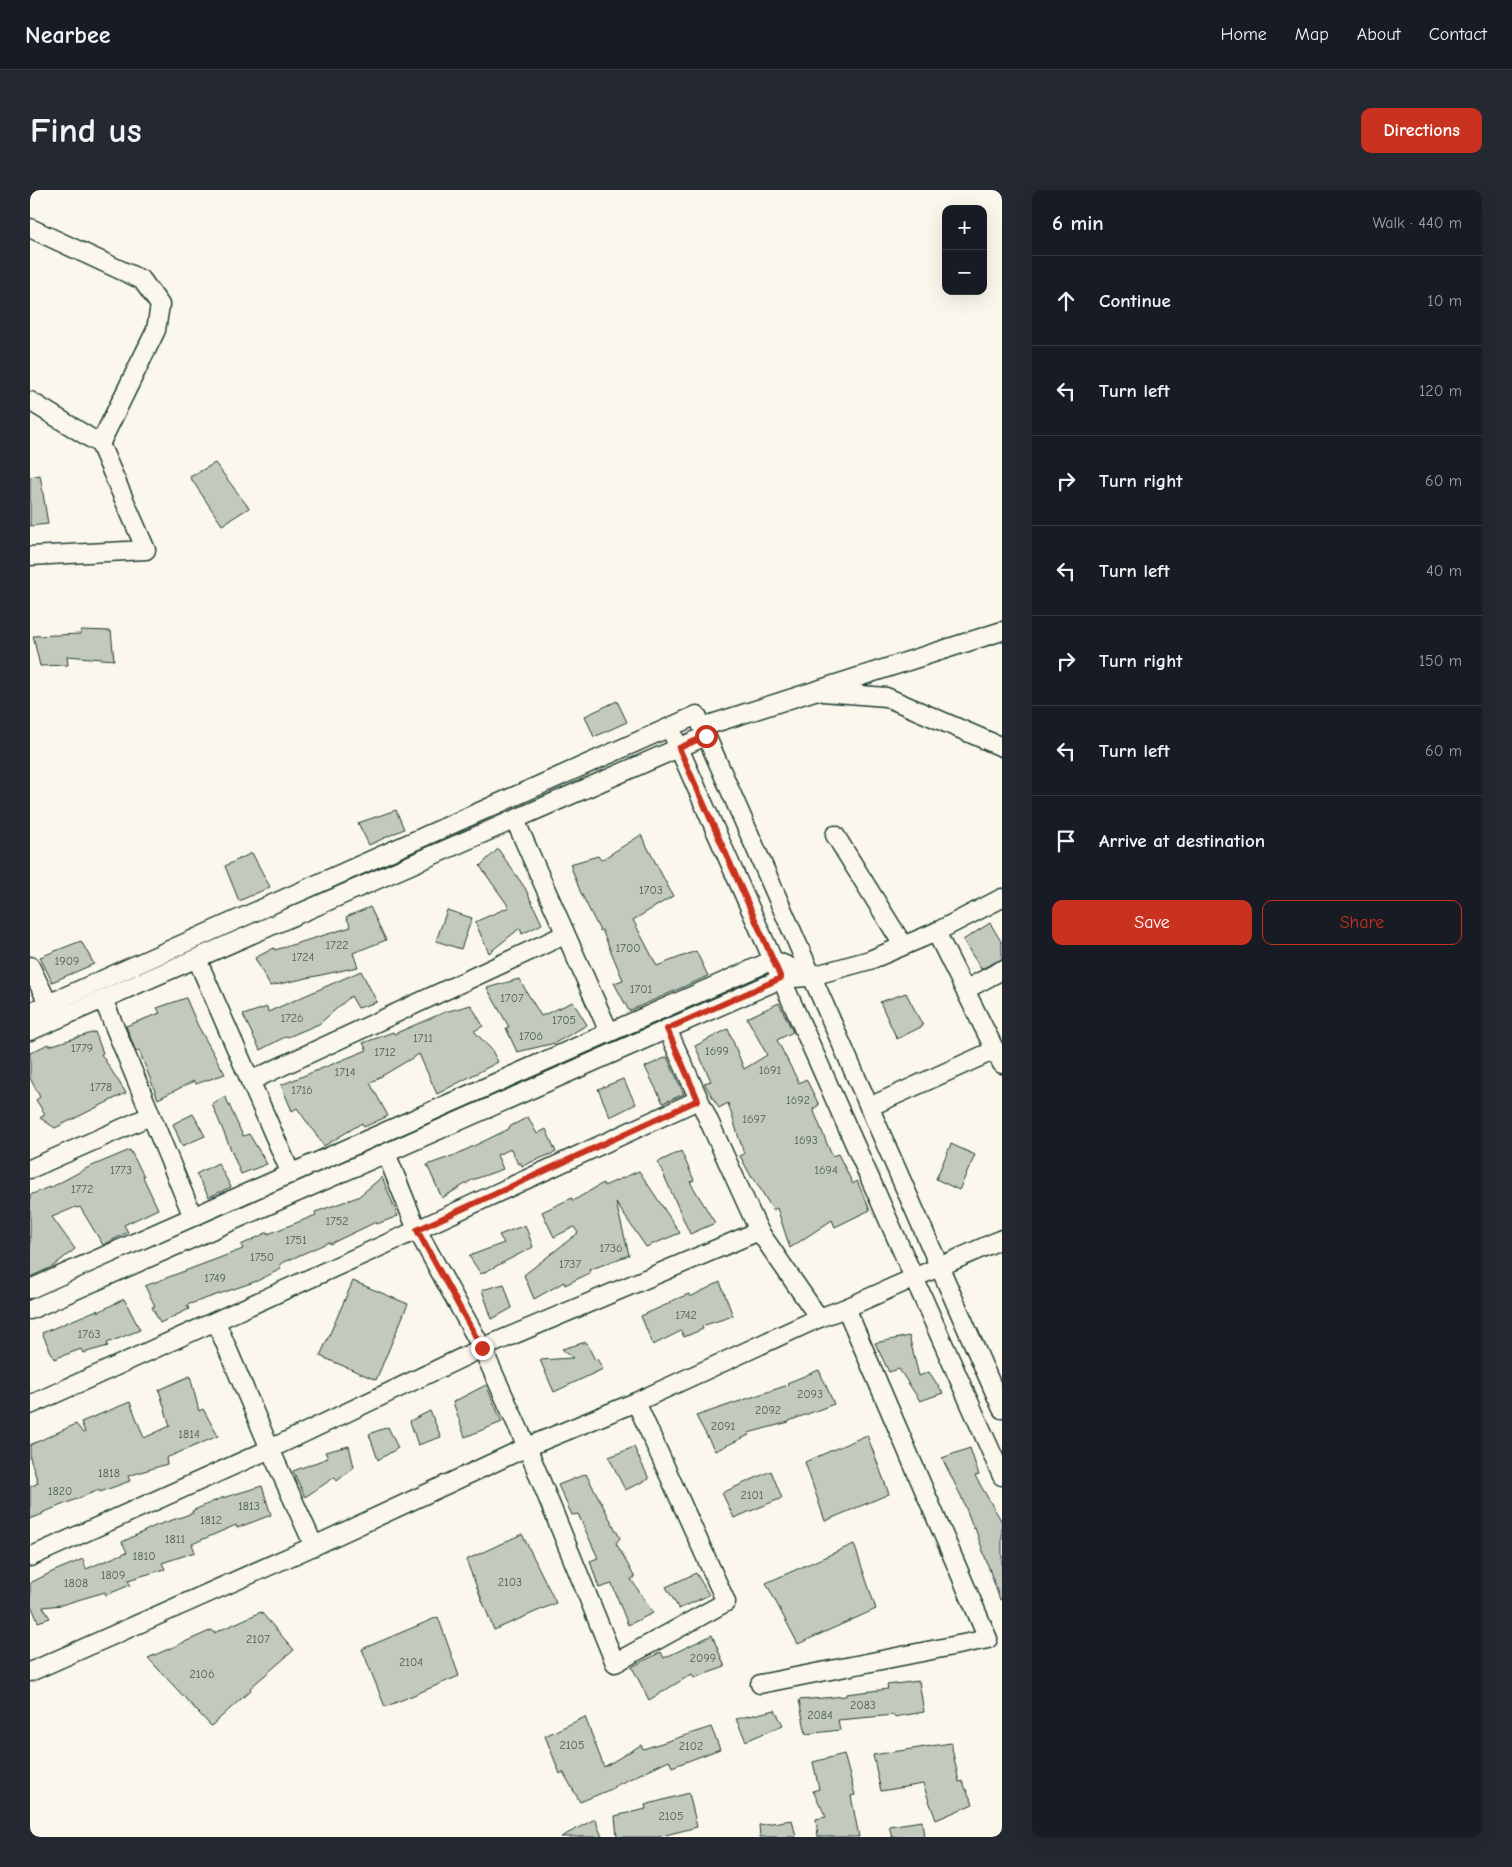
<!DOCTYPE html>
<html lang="en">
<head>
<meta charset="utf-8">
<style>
	:root { --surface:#171b24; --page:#242831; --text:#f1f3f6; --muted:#9ea1a6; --line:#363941; --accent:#c8321e }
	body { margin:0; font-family:"Comic Neue",sans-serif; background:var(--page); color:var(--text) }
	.controls { position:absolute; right:15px; top:15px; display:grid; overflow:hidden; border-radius:10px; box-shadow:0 5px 20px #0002 }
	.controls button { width:45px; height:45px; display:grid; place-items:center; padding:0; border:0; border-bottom:1px solid var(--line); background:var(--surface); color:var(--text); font:25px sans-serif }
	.stop { position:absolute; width:15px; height:15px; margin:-11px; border:4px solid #c8321e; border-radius:50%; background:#fff }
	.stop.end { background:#c8321e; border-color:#fff; box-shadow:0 1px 5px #0008 }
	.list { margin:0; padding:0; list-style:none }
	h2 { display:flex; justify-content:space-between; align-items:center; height:65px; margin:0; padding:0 20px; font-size:21px }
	h2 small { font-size:16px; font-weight:400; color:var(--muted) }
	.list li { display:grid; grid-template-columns:32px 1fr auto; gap:15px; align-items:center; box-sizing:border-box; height:90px; padding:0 20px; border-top:1px solid var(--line) }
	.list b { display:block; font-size:19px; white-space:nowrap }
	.list em { font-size:16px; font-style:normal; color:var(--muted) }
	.actions { display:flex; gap:10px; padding:15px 20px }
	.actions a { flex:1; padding:11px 0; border:1px solid var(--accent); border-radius:10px; text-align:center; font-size:18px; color:var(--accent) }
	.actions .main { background:var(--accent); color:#fff }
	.icon { flex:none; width:28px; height:28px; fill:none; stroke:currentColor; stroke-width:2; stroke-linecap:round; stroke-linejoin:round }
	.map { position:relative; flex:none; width:972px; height:1647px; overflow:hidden; border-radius:10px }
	header { display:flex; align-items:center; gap:30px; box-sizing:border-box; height:70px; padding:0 25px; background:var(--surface); border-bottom:1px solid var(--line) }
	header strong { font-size:24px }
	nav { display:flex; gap:28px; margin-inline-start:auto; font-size:18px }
	.intro { display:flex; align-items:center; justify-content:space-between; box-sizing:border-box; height:120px; padding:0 30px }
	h1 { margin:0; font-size:35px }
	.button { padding:12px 22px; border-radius:10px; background:var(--accent); color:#fff; font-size:18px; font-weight:700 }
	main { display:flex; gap:30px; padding:0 30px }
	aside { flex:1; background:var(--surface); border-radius:10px; box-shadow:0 5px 20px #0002 }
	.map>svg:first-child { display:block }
	.building { fill:#c4c9be; stroke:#1f3d34 }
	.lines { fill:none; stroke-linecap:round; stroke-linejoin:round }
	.minor-casing { stroke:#1f3d34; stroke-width:21 }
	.minor { stroke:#fbf7ec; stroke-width:18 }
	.route { stroke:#c8321e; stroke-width:6 }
	.labels { text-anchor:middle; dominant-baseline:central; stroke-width:4; stroke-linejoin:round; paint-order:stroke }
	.number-label { font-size:12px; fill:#486056 }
</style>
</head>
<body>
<header>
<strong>Nearbee</strong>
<nav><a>Home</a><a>Map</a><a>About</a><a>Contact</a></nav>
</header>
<div class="intro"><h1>Find us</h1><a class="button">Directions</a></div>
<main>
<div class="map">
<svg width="972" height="1647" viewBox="0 0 972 1647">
	<rect width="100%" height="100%" fill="#fbf7ec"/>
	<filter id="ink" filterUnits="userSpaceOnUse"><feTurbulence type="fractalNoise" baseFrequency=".02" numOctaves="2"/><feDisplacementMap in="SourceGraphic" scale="10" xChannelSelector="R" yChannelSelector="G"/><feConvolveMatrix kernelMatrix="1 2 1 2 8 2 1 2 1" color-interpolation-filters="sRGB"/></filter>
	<g filter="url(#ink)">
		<!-- building -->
		<g class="building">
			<polygon points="185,273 219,318 192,335 160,287"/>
			<polygon points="10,285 18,334 0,336 0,287"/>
			<polygon points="51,440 81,441 84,470 37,466 38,475 10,476 3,446 51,444"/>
			<polygon points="587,511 597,532 564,547 555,526"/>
			<polygon points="366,620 374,639 339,655 328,633"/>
			<polygon points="611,645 643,706 603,730 627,776 666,761 678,786 599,821 584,793 593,790 572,740 570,741 550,701 540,674 568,666 571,670"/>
			<polygon points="468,659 495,698 512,734 492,744 490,738 459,763 445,732 479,717 450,676"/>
			<polygon points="222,663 240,697 209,711 195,676"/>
			<polygon points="340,717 356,750 323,763 328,777 240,796 225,768 244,758 245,760 321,737 316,727"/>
			<polygon points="417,720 442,728 431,759 406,751"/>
			<polygon points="960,733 972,753 972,769 951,779 933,750"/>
			<polygon points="51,751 64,774 22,792 10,767"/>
			<polygon points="331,781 347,812 328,818 321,806 289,834 258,847 257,846 230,860 213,825 237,817 238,822"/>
			<polygon points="489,789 511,826 543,812 557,835 525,853 487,862 476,838 479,837 457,798"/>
			<polygon points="876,803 893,836 867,849 850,812"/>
			<polygon points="156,808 168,836 195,884 166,894 164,891 128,909 109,860 106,862 96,836 130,823 127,818"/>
			<polygon points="749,813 763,842 747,850 769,893 776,889 789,915 783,919 802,966 808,964 823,994 827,991 840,1020 805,1037 802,1030 760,1058 747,1018 743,1020 723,987 722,988 710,966 714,964 698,913 689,918 674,893 681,891 665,856 698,839 714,879 737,865 717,828"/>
			<polygon points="441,815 453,836 444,841 461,859 468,872 407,904 389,864 340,893 358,926 334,937 332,933 294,956 267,918 262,921 251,895 337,860 333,853 363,842 364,844 415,822"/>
			<polygon points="65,842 73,863 71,864 96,903 25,938 10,928 15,924 6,910 10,907 0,888 0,863 18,854 19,856"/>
			<polygon points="637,867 654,904 633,913 615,877"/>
			<polygon points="593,889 606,914 580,927 568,899"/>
			<polygon points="195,906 213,946 219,944 237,974 211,984 182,914"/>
			<polygon points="163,924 175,946 152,956 143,934"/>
			<polygon points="498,927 507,944 516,939 526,962 492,976 491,973 488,974 481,959 467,965 473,979 442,990 412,1008 397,975 425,965 479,939 479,937"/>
			<polygon points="921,954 945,965 929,1000 906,989"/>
			<polygon points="100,960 114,986 113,987 128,1019 94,1035 98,1042 73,1055 50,1017 47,1018 46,1017 22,1027 45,1059 22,1077 0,1087 0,1005 19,997 20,998 57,978"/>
			<polygon points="651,961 664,990 660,992 685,1033 660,1044 628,972"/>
			<polygon points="188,973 201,997 179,1007 166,984"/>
			<polygon points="609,981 650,1043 616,1057 586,1013 599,1065 559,1080 560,1083 535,1095 534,1092 504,1109 494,1085 548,1043 544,1037 524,1047 512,1022 542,1008 543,1011 573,993 574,996"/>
			<polygon points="352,987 368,1026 347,1034 346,1032 300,1054 299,1052 250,1074 251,1079 227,1091 157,1115 159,1119 130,1133 122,1117 125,1116 115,1096 213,1059 211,1055 238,1042 238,1044 286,1025 285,1022 328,1007"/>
			<polygon points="495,1035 503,1057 451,1084 439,1066 474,1053 469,1045"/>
			<polygon points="323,1091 378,1114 346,1190 290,1166"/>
			<polygon points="690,1092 703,1126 672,1136 673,1139 654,1147 651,1141 623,1155 611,1126 640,1113 639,1112 659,1104 660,1107"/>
			<polygon points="474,1094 482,1118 462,1129 452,1100"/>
			<polygon points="94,1109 110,1140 77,1153 78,1156 53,1163 51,1159 24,1169 12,1143 67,1120 68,1122"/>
			<polygon points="879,1146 889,1186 899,1182 913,1203 890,1211 869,1179 859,1182 845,1153"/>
			<polygon points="556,1152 565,1170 567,1169 573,1179 524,1202 510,1170 543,1168 532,1159"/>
			<polygon points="789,1180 804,1214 759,1231 759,1232 718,1243 719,1245 685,1261 666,1226 758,1195 757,1193"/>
			<polygon points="160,1186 169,1221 173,1219 188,1246 136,1268 137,1274 98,1286 100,1291 70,1302 69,1300 12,1323 13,1324 0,1329 0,1297 8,1293 0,1268 0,1255 46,1234 53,1243 55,1242 51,1232 100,1212 114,1248 140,1236 129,1200"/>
			<polygon points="456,1195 472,1232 435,1247 423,1212"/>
			<polygon points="400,1221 411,1247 388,1255 380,1231"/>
			<polygon points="358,1237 368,1258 348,1270 339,1244"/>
			<polygon points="837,1245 859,1304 795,1331 775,1272"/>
			<polygon points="319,1256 324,1277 307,1291 305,1287 275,1307 263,1281 298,1268 295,1262"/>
			<polygon points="604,1257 619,1289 595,1300 579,1267"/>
			<polygon points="940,1258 949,1285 945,1286 972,1332 972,1409 970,1410 945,1338 944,1339 931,1306 912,1268"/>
			<polygon points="741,1281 752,1308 704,1328 692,1303"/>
			<polygon points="556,1284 590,1348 586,1353 605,1388 601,1389 623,1423 598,1435 582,1394 569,1398 560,1371 568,1368 548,1324 542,1325 528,1295"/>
			<polygon points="232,1296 241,1325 207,1338 206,1335 162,1354 165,1362 132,1373 135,1379 98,1390 100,1395 76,1405 75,1402 31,1415 13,1417 20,1428 8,1432 2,1417 0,1417 0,1393 22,1382 53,1369 56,1379 97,1362 92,1352 125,1336 163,1323 162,1321 189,1309"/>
			<polygon points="492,1344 526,1413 464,1440 436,1370"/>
			<polygon points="824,1354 846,1419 768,1454 736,1393"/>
			<polygon points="666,1383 679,1405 649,1419 636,1397"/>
			<polygon points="231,1422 264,1460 220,1498 221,1500 181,1536 118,1468 182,1440 184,1443"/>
			<polygon points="408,1427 429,1486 355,1517 332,1459"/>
			<polygon points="682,1445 695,1477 664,1488 662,1484 619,1510 602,1477 631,1462 634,1468"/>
			<polygon points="889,1491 894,1522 864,1527 864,1525 808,1530 810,1540 776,1544 769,1510 816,1506 816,1504 858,1499 857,1495"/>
			<polygon points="745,1520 753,1535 716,1551 706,1529"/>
			<polygon points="555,1527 574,1577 611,1555 613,1559 681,1537 690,1559 642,1577 639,1570 583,1597 584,1598 550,1612 533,1582 530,1584 515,1546"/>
			<polygon points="921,1553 929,1592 932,1591 943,1614 906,1630 893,1594 851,1601 843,1565"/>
			<polygon points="814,1564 825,1605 821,1606 829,1647 788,1647 786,1629 796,1627 783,1601 789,1599 783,1572"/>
			<polygon points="659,1603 667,1637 628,1647 587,1647 585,1626 616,1619 615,1615"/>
			<polygon points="565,1629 572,1647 531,1647"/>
			<polygon points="762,1630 766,1647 730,1647 729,1635"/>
			<polygon points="892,1631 894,1647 862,1647 859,1636"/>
		</g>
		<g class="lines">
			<defs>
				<g id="minor">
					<polyline points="0,38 112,90 130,115 126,140 70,254"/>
					<polyline points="0,211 70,254 116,360 0,366"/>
					<polyline points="793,502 856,507 972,557"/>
					<polyline points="672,537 972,441"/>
					<polyline points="640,538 972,1286"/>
					<polyline points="485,630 579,842"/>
					<polyline points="805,645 873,755"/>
					<polyline points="906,742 972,874"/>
					<polyline points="167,769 261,984"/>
					<polyline points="0,776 18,813"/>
					<polyline points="935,800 972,780"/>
					<polyline points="73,809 163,1027"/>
					<polyline points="0,822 667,525 972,1219"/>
					<polyline points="637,839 729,1041 789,1128"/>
					<polyline points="0,841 676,546"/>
					<polyline points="220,891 534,745"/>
					<polyline points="839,917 965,860"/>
					<polyline points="356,963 387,1040 452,1158 497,1257 585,1473 696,1412 606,1212"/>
					<polyline points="0,979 120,926"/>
					<polyline points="0,1099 743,770 782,786 840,770 906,742 972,708"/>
					<polyline points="0,1120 751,789 777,787"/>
					<polyline points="186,1132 240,1259 284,1356"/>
					<polyline points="0,1215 387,1040 668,910"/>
					<polyline points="0,1367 240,1259 452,1158 729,1041"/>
					<polyline points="0,1482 284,1356 497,1257 606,1212 789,1128 816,1118 972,1049"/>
					<polyline points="730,1494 958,1449 816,1118"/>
				</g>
			</defs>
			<!-- minor casing -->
			<use href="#minor" class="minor-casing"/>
			<!-- minor -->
			<use href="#minor" class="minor"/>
		</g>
	</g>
	<g class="lines" filter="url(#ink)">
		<!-- route -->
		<polyline class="route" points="452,1158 387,1040 668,910 637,839 751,788 649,558 676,546"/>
	</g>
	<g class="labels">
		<!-- number labels -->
		<g class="number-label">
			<text x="621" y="700">1703</text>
			<text x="307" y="755">1722</text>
			<text x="598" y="758">1700</text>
			<text x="273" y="767">1724</text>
			<text x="37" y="771">1909</text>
			<text x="611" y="799">1701</text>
			<text x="482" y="808">1707</text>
			<text x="262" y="828">1726</text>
			<text x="534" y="830">1705</text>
			<text x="501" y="846">1706</text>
			<text x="393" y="848">1711</text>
			<text x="52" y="858">1779</text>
			<text x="687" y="861">1699</text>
			<text x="355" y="862">1712</text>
			<text x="740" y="880">1691</text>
			<text x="315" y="882">1714</text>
			<text x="71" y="897">1778</text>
			<text x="272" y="900">1716</text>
			<text x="768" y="910">1692</text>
			<text x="724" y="929">1697</text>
			<text x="776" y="950">1693</text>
			<text x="91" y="980">1773</text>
			<text x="796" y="980">1694</text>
			<text x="52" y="999">1772</text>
			<text x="307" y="1031">1752</text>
			<text x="266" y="1050">1751</text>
			<text x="581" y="1058">1736</text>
			<text x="232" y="1067">1750</text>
			<text x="540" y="1074">1737</text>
			<text x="185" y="1088">1749</text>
			<text x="656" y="1125">1742</text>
			<text x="59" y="1144">1763</text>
			<text x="780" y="1204">2093</text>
			<text x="738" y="1220">2092</text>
			<text x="693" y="1236">2091</text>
			<text x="159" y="1244">1814</text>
			<text x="79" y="1283">1818</text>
			<text x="30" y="1301">1820</text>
			<text x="722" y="1305">2101</text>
			<text x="219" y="1316">1813</text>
			<text x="181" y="1330">1812</text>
			<text x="145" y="1349">1811</text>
			<text x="114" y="1366">1810</text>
			<text x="83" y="1385">1809</text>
			<text x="480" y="1392">2103</text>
			<text x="46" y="1393">1808</text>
			<text x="228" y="1449">2107</text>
			<text x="673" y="1468">2099</text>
			<text x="381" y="1472">2104</text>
			<text x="172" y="1484">2106</text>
			<text x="833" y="1515">2083</text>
			<text x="790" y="1525">2084</text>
			<text x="542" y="1555">2105</text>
			<text x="661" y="1556">2102</text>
			<text x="641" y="1626">2105</text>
		</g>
	</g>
</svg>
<div class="controls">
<button>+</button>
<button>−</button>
</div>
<div class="stop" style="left:676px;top:546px"></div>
<div class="stop end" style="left:452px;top:1158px"></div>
</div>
<aside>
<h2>6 min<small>Walk · 440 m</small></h2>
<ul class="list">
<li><svg class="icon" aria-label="ahead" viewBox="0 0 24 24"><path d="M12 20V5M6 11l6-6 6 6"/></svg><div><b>Continue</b></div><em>10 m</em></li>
<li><svg class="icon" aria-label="left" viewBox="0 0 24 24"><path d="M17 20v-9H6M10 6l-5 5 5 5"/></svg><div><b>Turn left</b></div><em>120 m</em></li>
<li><svg class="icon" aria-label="right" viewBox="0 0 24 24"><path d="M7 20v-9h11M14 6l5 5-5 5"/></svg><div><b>Turn right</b></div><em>60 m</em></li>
<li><svg class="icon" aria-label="left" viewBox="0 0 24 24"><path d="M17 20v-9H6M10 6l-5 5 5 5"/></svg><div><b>Turn left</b></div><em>40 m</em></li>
<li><svg class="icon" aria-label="right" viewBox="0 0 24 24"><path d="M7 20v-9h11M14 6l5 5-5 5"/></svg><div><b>Turn right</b></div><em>150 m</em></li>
<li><svg class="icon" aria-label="left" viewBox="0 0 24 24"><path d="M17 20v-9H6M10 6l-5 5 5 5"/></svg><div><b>Turn left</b></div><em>60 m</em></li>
<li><svg class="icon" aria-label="arrive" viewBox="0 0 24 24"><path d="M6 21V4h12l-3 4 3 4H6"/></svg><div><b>Arrive at destination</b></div></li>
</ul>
<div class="actions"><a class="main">Save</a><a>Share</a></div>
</aside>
</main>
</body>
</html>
